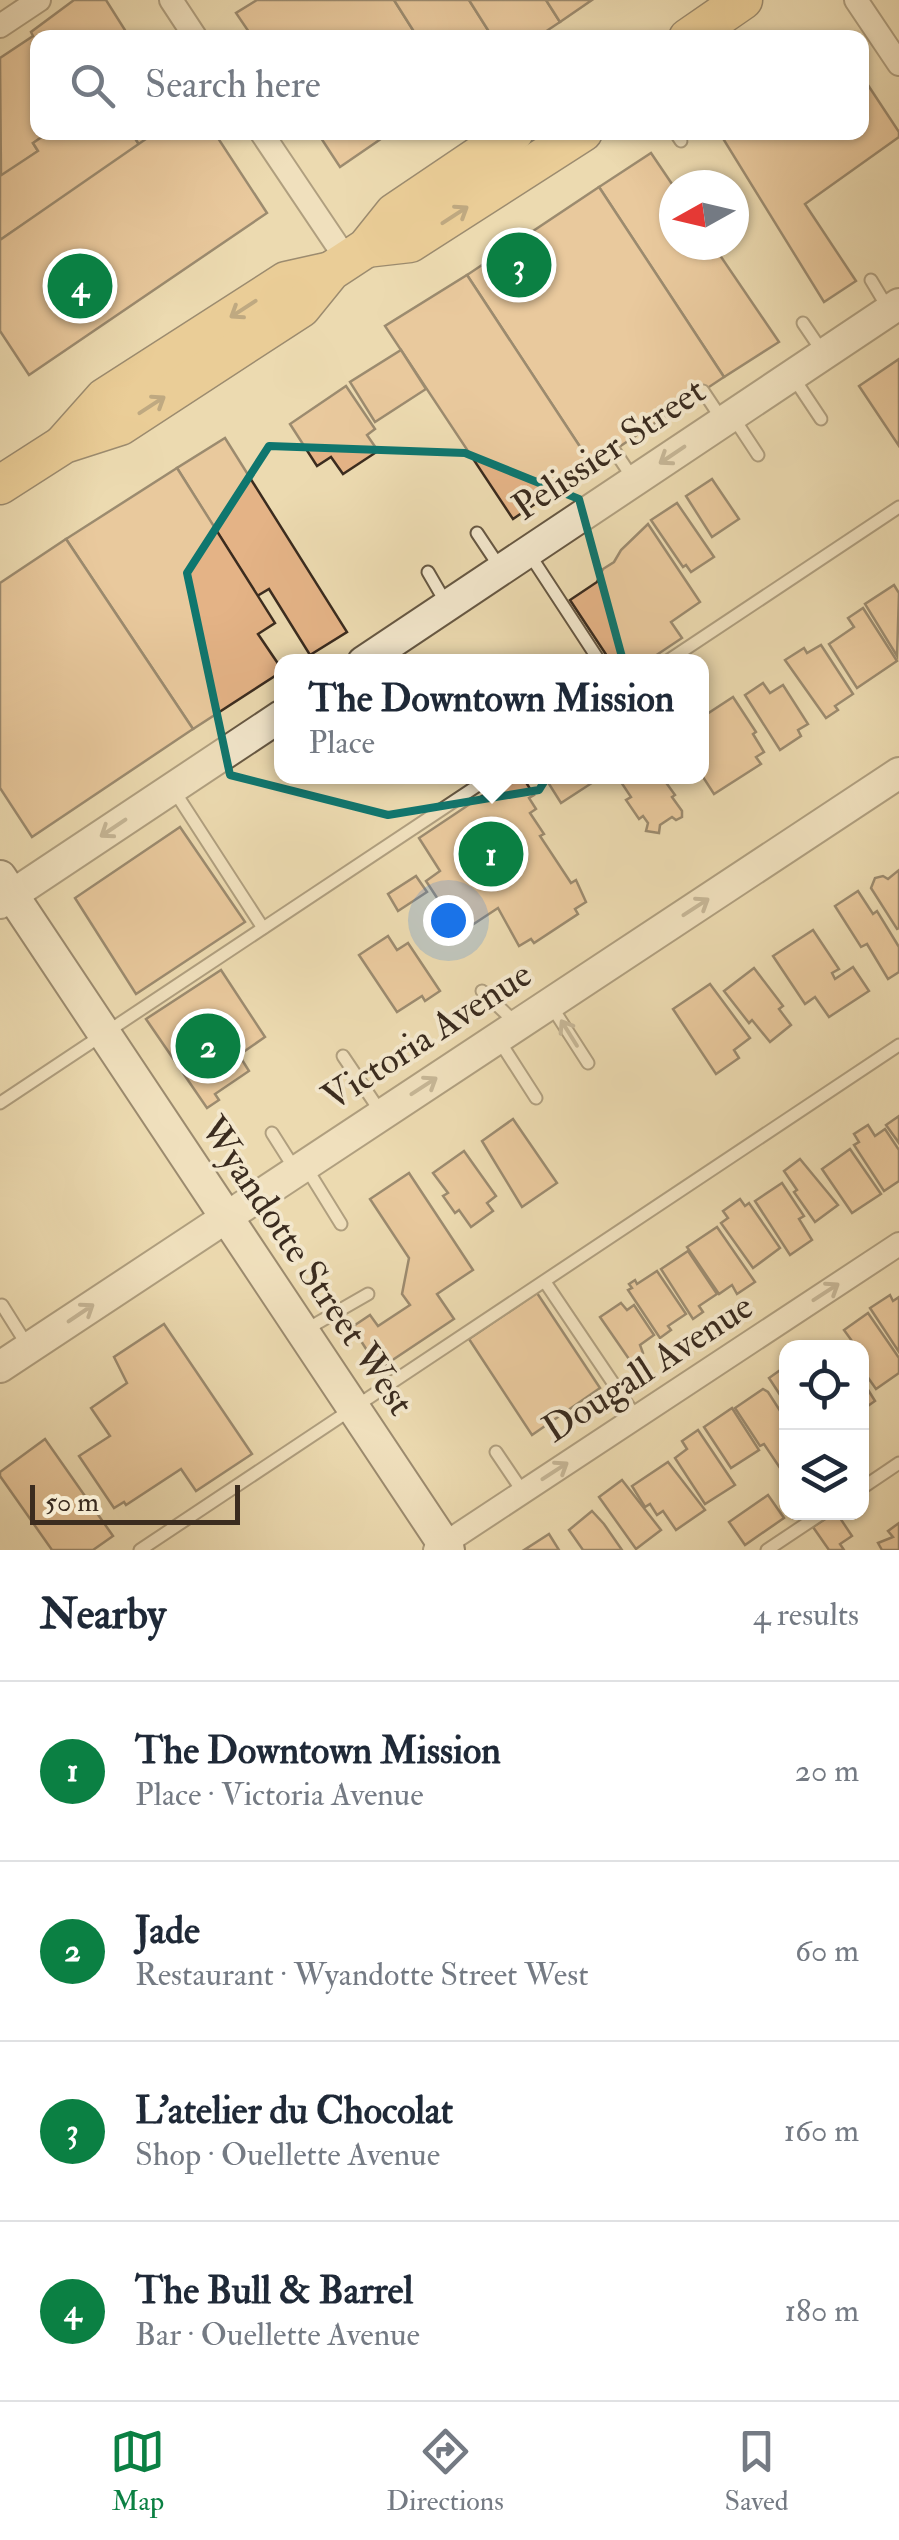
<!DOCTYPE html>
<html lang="en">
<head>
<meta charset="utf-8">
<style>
	:root { --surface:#fff; --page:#f6f6f7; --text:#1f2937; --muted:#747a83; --line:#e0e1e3; --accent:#0b8043 }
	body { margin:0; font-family:"IM FELL Double Pica",serif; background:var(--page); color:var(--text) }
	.controls { position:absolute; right:30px; bottom:30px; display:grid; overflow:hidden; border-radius:20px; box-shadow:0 2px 8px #0004 }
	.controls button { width:90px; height:90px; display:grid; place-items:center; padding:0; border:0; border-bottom:2px solid var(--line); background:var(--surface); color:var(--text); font:50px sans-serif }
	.compass { position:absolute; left:659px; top:170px; width:90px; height:90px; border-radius:50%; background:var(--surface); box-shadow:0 2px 8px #0004; rotate:262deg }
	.scale { position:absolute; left:30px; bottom:25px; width:210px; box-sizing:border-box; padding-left:10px; border:5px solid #3b2c1f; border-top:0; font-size:28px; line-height:35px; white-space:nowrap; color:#3b2c1f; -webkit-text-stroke:8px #f3e7cc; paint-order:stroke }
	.you { position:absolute; left:448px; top:920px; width:35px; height:35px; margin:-25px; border:8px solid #fff; border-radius:50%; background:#1a73e8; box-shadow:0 0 0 15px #1a73e833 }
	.badge { display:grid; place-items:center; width:65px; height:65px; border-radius:50%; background:var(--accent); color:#fff; font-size:32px; font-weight:700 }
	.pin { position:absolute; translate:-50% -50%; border:5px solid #fff; box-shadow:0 2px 10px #0006 }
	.popup { position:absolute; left:274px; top:654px; width:435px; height:130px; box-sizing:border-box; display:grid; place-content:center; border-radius:20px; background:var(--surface); filter:drop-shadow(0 2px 8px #0005); font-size:32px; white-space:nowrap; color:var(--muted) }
	.popup b { font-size:38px; color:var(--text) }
	.popup::after { content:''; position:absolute; left:50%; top:100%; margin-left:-20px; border:20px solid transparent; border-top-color:var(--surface) }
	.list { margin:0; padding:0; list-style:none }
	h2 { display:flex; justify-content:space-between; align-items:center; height:130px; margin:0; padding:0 40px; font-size:42px }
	h2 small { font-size:32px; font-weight:400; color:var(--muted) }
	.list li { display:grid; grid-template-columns:65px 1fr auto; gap:30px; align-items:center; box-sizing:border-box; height:180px; padding:0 40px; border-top:2px solid var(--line) }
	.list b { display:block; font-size:38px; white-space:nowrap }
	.list p { margin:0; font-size:32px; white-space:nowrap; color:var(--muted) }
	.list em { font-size:32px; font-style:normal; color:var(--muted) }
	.icon { flex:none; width:55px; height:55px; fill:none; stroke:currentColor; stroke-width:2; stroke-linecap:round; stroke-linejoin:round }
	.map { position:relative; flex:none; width:899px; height:1550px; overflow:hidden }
	.search { position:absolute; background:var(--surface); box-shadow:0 2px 8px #0004; left:30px; right:30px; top:30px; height:110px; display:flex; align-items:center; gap:25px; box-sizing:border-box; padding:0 35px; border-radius:20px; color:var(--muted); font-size:38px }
	.sheet { height:850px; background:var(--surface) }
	nav { display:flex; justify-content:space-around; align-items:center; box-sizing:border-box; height:140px; border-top:2px solid var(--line); background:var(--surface); font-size:28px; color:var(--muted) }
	nav a { display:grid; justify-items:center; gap:5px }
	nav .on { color:var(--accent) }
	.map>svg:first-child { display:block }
	.building { fill:#e4b386; stroke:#3b2c1f; stroke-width:2.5 }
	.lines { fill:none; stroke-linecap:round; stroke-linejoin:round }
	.service-casing { stroke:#675843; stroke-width:15 }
	.minor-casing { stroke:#675843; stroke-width:26 }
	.tertiary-casing { stroke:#675843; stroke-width:34 }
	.secondary-casing { stroke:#3b2c1f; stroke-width:36 }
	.primary-casing { stroke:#3b2c1f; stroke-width:41 }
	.service { stroke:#f3e7cc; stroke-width:11 }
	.minor { stroke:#f3e7cc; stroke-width:22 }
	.tertiary { stroke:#f3e7cc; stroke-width:30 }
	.secondary { stroke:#f3e7cc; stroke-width:32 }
	.primary { stroke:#e6bd78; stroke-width:38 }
	.oneway { stroke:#886d47 }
	.oneway2 { stroke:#978a76 }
	.marked { fill:none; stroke:#0f766e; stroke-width:8; stroke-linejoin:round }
	.labels { text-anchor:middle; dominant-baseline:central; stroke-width:8; stroke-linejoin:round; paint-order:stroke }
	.street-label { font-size:38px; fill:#3b2c1f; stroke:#f3e7cc }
</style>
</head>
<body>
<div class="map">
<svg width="899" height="1550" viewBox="0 0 899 1550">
	<rect width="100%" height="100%" fill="#ecdab0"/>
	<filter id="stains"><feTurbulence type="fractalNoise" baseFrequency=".002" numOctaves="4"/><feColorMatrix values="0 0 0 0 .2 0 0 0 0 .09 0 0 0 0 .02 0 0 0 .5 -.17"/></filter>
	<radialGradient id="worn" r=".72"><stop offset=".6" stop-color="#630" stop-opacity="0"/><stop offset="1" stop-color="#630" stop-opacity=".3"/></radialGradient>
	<!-- building -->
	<g class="building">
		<polygon points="74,0 106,0 130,38 38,38 38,132 49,132 33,143 38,151 1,177 0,58 33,36 31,32"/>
		<polygon points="257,0 394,0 418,38 253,38 236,13"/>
		<polygon points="394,0 469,0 493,38 418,38"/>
		<polygon points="469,0 546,0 560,22 536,38 493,38"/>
		<polygon points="546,0 592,0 560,22"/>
		<polygon points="862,76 899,132 899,137 805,204 856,281 824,302 719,132 862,132"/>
		<polygon points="49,132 131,132 140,146 0,240 0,176 38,151 33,143"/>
		<polygon points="131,132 156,132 140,146"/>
		<polygon points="156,132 214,132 267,213 29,375 0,331 0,240"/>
		<polygon points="317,132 391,132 340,167"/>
		<polygon points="651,153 674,187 674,245 713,245 779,342 724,377 599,187"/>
		<polygon points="599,187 724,377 592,465 467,275"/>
		<polygon points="467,275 592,465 513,519 385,326"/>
		<polygon points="401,350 426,389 375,422 350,382"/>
		<polygon points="899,359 899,446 859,386"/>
		<polygon points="346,386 375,429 367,435 378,451 343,474 331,457 317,466 290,424"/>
		<polygon points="225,438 347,632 310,655 269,589 257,596 177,468"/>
		<polygon points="177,468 275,623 258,634 281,668 281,672 193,729 66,539"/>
		<polygon points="712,479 739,519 712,537 686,496"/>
		<polygon points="677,503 714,557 691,572 686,565 683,567 651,520"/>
		<polygon points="648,524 700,602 671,622 682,638 646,662 611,662 570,600 597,582 603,569 614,562 621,550"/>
		<polygon points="66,539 193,729 32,837 0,788 0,583"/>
		<polygon points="894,585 899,593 897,656 865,604"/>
		<polygon points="863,608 897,661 857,688 829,644 854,627 848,618"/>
		<polygon points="821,645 853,694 835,706 838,710 826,718 785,660 804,648 807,653"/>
		<polygon points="763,683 770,693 783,685 808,724 798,730 801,736 780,750 745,695"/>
		<polygon points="733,697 756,732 753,734 764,752 756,757 761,764 714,794 701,774 701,718"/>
		<polygon points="512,776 522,776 534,795 529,798 536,809 530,813 544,834 540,836 571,883 576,880 586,902 575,909 578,914 534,943 531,939 519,946 498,908 460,933 426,881 440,871 419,838"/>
		<polygon points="544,776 596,776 598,779 561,803"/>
		<polygon points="623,776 662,777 675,795 672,797 682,811 682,817 676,820 672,817 660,825 659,833 646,831 648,823 643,816 639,819 626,800 631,797 619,779"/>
		<polygon points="180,827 245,922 136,994 75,898"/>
		<polygon points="899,870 899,928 897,929 871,888 875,878 883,876 888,879"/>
		<polygon points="416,876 427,892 398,911 388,894"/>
		<polygon points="858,891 873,914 877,911 899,947 899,972 888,979 867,944 861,947 835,906"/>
		<polygon points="813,930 839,969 832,973 835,979 853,967 869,991 829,1017 815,997 805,1004 773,956"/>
		<polygon points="388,936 397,950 408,943 440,991 425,1001 422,996 397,1012 359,955"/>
		<polygon points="754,968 783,1006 779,1009 791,1025 770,1042 752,1020 749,1023 724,991"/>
		<polygon points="221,970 265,1037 239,1055 249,1071 215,1094 219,1100 207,1108 146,1019"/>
		<polygon points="710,984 750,1038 734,1050 739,1058 716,1074 673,1009"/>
		<polygon points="899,1116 899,1143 886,1125"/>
		<polygon points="513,1119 557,1183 522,1207 482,1141"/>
		<polygon points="868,1125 875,1136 885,1129 899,1150 899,1181 884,1191 854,1145 859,1142 854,1134"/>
		<polygon points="850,1149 881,1194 852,1213 822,1169"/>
		<polygon points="464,1151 496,1196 487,1203 493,1211 471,1227 459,1210 455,1213 443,1196 448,1193 433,1173"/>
		<polygon points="800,1159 838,1205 815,1222 794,1192 797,1190 784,1171"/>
		<polygon points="409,1173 473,1270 437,1294 454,1319 379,1369 352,1327 370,1315 378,1326 410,1305 402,1294 409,1258 370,1199"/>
		<polygon points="782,1183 804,1216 799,1219 812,1240 790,1255 755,1201"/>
		<polygon points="740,1199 745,1206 749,1203 780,1248 753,1268 721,1223 728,1218 723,1211"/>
		<polygon points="717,1227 755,1282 737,1294 732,1285 719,1294 687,1247"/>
		<polygon points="688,1251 717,1294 699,1306 703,1312 693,1319 661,1269"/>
		<polygon points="657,1271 686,1314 668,1326 671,1330 660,1338 628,1290 632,1288 629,1284 635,1280 637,1284"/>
		<polygon points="537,1293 600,1388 532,1435 469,1339"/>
		<polygon points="890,1295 893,1301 899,1297 899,1352 870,1308"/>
		<polygon points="621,1303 627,1310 634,1305 654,1335 640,1345 643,1353 631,1362 600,1317"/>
		<polygon points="868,1313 899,1358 899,1373 876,1389 862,1369 862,1348 845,1345 852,1341 844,1330"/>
		<polygon points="164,1324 252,1454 196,1491 181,1469 126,1505 124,1502 114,1508 79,1456 110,1436 91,1408 127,1383 114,1357"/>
		<polygon points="786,1366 786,1404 769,1378"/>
		<polygon points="862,1380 875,1401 862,1410"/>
		<polygon points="763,1389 768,1392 786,1420 786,1468 782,1471 764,1444 760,1446 735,1408"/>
		<polygon points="732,1408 759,1450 731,1468 704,1427"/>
		<polygon points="698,1430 735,1485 705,1504 675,1458 687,1449 682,1441"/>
		<polygon points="45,1439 113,1536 93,1550 52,1550 0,1476 0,1472"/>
		<polygon points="668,1462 705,1510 676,1530 663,1511 657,1515 650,1504 645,1507 632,1486"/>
		<polygon points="622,1480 661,1530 636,1549 599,1497"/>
		<polygon points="768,1495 784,1518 745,1545 729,1522"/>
		<polygon points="592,1511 604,1524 622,1550 583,1550 569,1530"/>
		<polygon points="836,1512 852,1536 840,1544 844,1550 829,1550 813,1527"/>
		<polygon points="899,1523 899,1550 882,1550 878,1543 893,1537 888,1531"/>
		<polygon points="549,1534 559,1550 524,1550"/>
	</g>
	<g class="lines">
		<defs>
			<g id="service">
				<polyline points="675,132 681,141"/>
				<polyline points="871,280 889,310"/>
				<polyline points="803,323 824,354"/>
				<polyline points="793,377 821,419"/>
				<polyline points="703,391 723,421"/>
				<polyline points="733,417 758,455"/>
				<polyline points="614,450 634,480"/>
				<polyline points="477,533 501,569"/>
				<polyline points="528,552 600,662"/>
				<polyline points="428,572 446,603"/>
				<polyline points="666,662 899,507"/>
				<polyline points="173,789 263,928"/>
				<polyline points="482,991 515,1022"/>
				<polyline points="550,1004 588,1063"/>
				<polyline points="500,1042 536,1098"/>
				<polyline points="343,1056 380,1111"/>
				<polyline points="0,1103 492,776"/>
				<polyline points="272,1133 296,1171"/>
				<polyline points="307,1169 341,1224"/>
				<polyline points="545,1282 636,1417"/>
				<polyline points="2,1305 29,1348"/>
				<polyline points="307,1329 368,1294"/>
				<polyline points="496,1452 523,1492"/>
				<polyline points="862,1488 899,1463"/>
				<polyline points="140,1550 899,1045"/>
				<polyline points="767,1550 824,1512"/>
			</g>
			<g id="minor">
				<polyline points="171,0 196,38"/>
				<polyline points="856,0 899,64"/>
				<polyline points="0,26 39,0"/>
				<polyline points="261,132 347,260"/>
				<polyline points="435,1550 899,1244"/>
			</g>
			<g id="tertiary">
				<polyline points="363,662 899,304"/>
				<polyline points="0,903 281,716"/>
				<polyline points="0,1367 899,773"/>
			</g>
			<polyline id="secondary" points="0,877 448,1550"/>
			<g id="primary">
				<polyline points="688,38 743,0"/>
				<polyline points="366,248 410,243 583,132"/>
				<polyline points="64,443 104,398 286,281 331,271"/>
				<polyline points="0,485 64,444 120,426 301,308 331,271 366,248 394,213 514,132"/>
			</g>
		</defs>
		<!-- service casing -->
		<use href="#service" class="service-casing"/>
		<!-- minor casing -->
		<use href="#minor" class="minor-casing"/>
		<!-- tertiary casing -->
		<use href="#tertiary" class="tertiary-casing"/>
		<!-- secondary casing -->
		<use href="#secondary" class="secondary-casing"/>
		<!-- primary casing -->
		<use href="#primary" class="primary-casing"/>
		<!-- service -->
		<use href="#service" class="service"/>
		<!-- minor -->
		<use href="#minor" class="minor"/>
		<!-- tertiary -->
		<use href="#tertiary" class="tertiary"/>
		<!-- secondary -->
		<use href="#secondary" class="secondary"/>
		<!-- primary -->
		<use href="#primary" class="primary"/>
	</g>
	<!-- one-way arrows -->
	<defs><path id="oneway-shaft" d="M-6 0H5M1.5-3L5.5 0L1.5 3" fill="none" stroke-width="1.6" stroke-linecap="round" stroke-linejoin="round" transform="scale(2.5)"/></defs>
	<g class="oneway">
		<use href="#oneway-shaft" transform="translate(455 215) rotate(-33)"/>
		<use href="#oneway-shaft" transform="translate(243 309) rotate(147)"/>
		<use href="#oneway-shaft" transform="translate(152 405) rotate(-33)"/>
	</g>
	<g class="oneway2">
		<use href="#oneway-shaft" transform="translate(672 455) rotate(146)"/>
		<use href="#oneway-shaft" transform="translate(113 828) rotate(146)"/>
		<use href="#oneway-shaft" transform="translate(696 907) rotate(-33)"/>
		<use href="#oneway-shaft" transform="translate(569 1033) rotate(-122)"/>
		<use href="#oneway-shaft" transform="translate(424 1086) rotate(-33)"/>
		<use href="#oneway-shaft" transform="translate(826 1292) rotate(-33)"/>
		<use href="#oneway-shaft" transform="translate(81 1313) rotate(-34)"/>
		<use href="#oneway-shaft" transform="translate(555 1471) rotate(-33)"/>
	</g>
	<!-- marked area -->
	<path d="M0 0H899V1550H0ZM269 446 465 453 579 499 622 657 539 790 388 815 230 775 187 573Z" fill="#ecdab0" fill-opacity=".55" fill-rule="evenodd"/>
	<path class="marked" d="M269 446 465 453 579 499 622 657 539 790 388 815 230 775 187 573Z"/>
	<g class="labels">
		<!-- street labels -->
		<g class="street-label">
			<text transform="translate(609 449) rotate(-34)">Pelissier Street</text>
			<text transform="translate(427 1036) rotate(-33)">Victoria Avenue</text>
			<text transform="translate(307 1266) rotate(56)">Wyandotte Street West</text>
			<text transform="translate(648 1368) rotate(-33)">Dougall Avenue</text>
		</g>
	</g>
	<rect width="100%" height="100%" filter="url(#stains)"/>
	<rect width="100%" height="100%" fill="url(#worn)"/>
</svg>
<div class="controls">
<button><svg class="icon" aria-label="locate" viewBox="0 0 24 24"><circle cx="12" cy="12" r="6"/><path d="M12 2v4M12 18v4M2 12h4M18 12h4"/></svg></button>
<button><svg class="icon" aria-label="layers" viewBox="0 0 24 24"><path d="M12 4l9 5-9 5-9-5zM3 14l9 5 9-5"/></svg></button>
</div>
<svg class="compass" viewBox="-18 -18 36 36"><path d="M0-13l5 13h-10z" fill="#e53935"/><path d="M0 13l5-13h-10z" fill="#747a83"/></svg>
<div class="scale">50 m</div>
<div class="you"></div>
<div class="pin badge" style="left:491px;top:854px">1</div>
<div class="popup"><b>The Downtown Mission</b>Place</div>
<div class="pin badge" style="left:208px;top:1046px">2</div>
<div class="pin badge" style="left:519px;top:265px">3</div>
<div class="pin badge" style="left:80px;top:286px">4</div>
<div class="search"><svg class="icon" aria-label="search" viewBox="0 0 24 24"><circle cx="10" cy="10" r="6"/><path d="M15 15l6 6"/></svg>Search here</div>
</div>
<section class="sheet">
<h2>Nearby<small>4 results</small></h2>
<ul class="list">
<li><span class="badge">1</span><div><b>The Downtown Mission</b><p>Place · Victoria Avenue</p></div><em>20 m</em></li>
<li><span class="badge">2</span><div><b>Jade</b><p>Restaurant · Wyandotte Street West</p></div><em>60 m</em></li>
<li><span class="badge">3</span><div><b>L'atelier du Chocolat</b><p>Shop · Ouellette Avenue</p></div><em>160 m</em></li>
<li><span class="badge">4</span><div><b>The Bull &amp; Barrel</b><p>Bar · Ouellette Avenue</p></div><em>180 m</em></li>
</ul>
</section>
<nav>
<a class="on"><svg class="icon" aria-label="map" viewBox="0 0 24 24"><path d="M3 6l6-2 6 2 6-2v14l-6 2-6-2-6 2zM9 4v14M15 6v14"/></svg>Map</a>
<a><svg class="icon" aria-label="directions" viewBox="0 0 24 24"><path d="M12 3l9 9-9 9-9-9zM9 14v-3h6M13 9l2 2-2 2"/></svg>Directions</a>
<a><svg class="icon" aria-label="saved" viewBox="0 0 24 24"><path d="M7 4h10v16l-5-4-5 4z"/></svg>Saved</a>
</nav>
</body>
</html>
